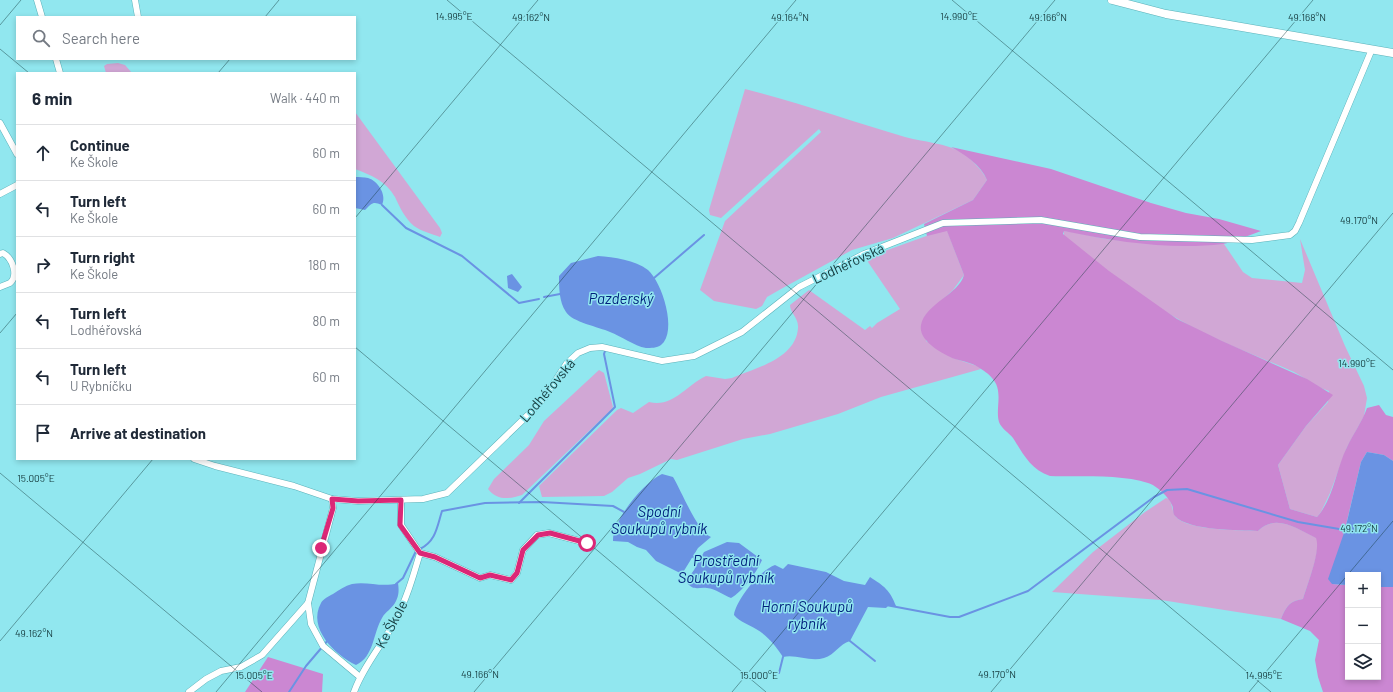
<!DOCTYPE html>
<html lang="en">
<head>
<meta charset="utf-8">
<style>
	:root { --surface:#fff; --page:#f2f2f3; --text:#1f2937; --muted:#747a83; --line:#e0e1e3 }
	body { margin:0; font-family:Barlow,sans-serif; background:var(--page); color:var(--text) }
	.controls { position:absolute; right:12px; bottom:12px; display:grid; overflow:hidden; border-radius:0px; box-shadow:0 2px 6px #0003 }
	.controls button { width:36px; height:36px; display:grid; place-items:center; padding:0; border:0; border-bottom:1px solid var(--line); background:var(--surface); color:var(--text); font:20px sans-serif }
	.stop { position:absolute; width:12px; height:12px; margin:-9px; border:3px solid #db2777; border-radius:50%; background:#fff }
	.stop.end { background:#db2777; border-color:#fff; box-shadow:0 1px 4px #0008 }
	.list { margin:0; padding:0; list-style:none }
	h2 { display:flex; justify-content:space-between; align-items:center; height:52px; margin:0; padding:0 16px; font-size:17px }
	h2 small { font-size:13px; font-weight:400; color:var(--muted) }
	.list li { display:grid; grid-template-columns:26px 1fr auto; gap:12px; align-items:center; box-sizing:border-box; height:56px; padding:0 16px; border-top:1px solid var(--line) }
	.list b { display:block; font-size:15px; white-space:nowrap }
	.list p { margin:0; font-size:13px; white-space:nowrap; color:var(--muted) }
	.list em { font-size:13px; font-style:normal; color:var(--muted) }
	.icon { flex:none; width:22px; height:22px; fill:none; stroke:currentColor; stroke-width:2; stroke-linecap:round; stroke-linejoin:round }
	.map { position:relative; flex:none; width:1393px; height:692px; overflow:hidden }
	.search { position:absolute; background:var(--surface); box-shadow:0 2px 6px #0003; left:16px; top:16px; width:340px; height:44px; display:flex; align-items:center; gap:10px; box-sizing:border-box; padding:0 14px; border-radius:0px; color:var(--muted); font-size:15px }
	.panel { position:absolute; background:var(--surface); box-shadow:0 2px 6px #0003; left:16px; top:72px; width:340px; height:388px; border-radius:0px }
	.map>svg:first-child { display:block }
	.green { fill:#d1a7d5 }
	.forest { fill:#cb87d2 }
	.water { fill:#6a93e3 }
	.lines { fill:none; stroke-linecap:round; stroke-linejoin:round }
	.stream { stroke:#6a93e3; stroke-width:2 }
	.minor-casing { stroke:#5bb1b9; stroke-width:7 }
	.major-casing { stroke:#5bb1b9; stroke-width:9 }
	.minor { stroke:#fff; stroke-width:6 }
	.major { stroke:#fff; stroke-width:8 }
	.route { stroke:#db2777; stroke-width:5 }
	.ticks { fill:none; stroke:#14393c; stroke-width:1; stroke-opacity:0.45 }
	.labels { text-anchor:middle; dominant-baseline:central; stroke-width:3; stroke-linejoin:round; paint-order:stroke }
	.street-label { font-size:14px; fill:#14393c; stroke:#91e7ef }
	.water-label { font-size:15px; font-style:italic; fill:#001f7c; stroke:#91e7ef }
	.ticks-label { font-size:10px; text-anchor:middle; fill:#14393c; stroke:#91e7ef; stroke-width:3; stroke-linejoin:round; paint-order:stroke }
</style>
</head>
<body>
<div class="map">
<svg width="1393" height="692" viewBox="0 0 1393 692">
	<rect width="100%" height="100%" fill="#91e7ef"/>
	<!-- green -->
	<g class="green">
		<polygon points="118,63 125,65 132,73 106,73 104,66 107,64"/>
		<path d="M745 89C799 103 851 121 905 137 923 142 946 143 963 153 971 159 983 171 987 180L973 200 893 238 852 250 781 289 767 297 762 306 756 309 714 301 700 290 725 221 821 132 819 129 721 218 710 215 709 210Z"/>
		<path d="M355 112 440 228 442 233 440 237C432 234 421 231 414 226 405 218 400 208 395 197 386 181 371 175 355 169Z"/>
		<path d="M943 230H947L964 275 953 290 925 316 926 341 953 358 977 366 981 369 881 397 838 414 770 434 743 439 677 460 671 459 640 474 628 478 612 492 604 496 542 497 539 486 617 410 621 408 633 413 649 402C673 408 685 386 706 376L725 379 732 378C755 368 796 359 798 328 799 318 790 313 790 305L809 290 865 330 870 326 872 328 877 323 900 309 868 262 871 256Z"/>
		<path d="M1064 231C1078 232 1092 237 1106 239 1146 244 1184 245 1224 244L1243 272 1252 278 1302 283 1305 270 1300 239 1345 346 1364 386 1367 398 1364 416 1347 447 1330 493 1321 512 1317 517 1290 509 1278 465 1306 426 1328 402 1329 391C1316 387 1306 378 1294 372 1255 355 1214 340 1178 319 1137 296 1101 265 1064 236Z"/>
		<path d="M599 370 604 373 613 407 611 410 522 495C510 499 497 501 488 489L494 479 529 445 544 421Z"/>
		<path d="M1166 498 1169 499C1172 504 1172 509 1174 514 1181 531 1242 530 1258 531 1276 513 1297 529 1317 538 1321 551 1307 585 1303 599 1289 601 1286 607 1281 619L1161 600 1052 592 1093 552 1145 512Z"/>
	</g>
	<!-- forest -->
	<g class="forest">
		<path d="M951 147 1051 169 1151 203 1186 213 1219 219 1261 231C1249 235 1235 242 1223 244 1172 250 1118 242 1069 232L1064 231 1063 234 1109 271 1177 319 1222 341 1307 379 1333 395 1306 426 1278 465 1290 509 1317 517C1334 498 1336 469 1347 447 1353 434 1362 422 1367 408L1379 405 1386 415 1393 417V461L1384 455 1367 452 1361 462 1332 584 1348 585V677H1378V587H1393V692H1323L1318 677 1315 660 1319 640 1310 631 1281 619C1286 607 1289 601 1303 599 1307 585 1321 551 1316 538 1297 529 1276 513 1258 531 1240 530 1188 531 1175 516 1172 513 1174 509 1172 505 1169 497 1156 485 1148 483 1121 474 1079 477 1050 476 1031 470 1023 454 1013 438 1009 433 1001 428 999 422 995 408 1004 391 992 378 989 374 983 370 978 367 972 363 962 361 955 359 943 354 918 341 921 325 925 304 959 294 964 275L947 231 927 236 924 224 973 200 987 180C981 165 964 154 951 147Z"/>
		<polygon points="268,657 323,674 322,692 245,692"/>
	</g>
	<!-- water -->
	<g class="water">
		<path d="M355 177C359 177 364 177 368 178 378 181 387 195 382 205 373 201 372 203 365 210L355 208Z"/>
		<path d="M598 256C614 257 635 260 648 270 662 282 678 332 661 345 657 348 651 348 646 348 634 346 621 336 610 332 599 327 572 322 566 312 559 302 559 287 559 276L571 263Z"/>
		<polygon points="512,274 522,287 518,292 508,288 507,276"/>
		<polygon points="1367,452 1384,455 1393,461 1393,587 1378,587 1378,575 1348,575 1348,585 1332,584 1328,579 1345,530 1361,462"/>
		<path d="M662 474 673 477C682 492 697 531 711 537L698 548 682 574 656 561 646 550 637 547 628 542 613 541C612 521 644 482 662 474Z"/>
		<path d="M727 542 739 543 762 560C757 572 742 592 731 598 723 595 716 589 707 588 698 587 694 591 687 583V580L694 570 704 552Z"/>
		<path d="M788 564 826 572 844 581 865 585 870 577C884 586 890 590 896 606H888L886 608 868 607 850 641C839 644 835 655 824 658 810 662 796 654 783 657 776 646 767 635 756 629 748 624 740 622 734 615 736 600 760 570 775 565L783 569Z"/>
		<path d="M398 583C399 590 399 595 396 601 393 608 385 612 382 618 373 633 374 657 356 665 335 655 307 628 321 603 323 599 329 596 333 594 339 590 345 586 352 584 368 581 382 588 398 583Z"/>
	</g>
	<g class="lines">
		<!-- stream -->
		<g class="stream">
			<polyline points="382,205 406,228 462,256 519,303 539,299"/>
			<polyline points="654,278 704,235"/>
			<polyline points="544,297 560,294"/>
			<polyline points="519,503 615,407 604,354 605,351"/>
			<path d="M420 549C436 541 437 527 442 511L485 503 542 502 613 506 626 513"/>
			<polyline points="692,556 699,562"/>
			<polyline points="746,580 755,584"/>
			<polyline points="396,584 403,578 416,551"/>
			<polyline points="886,605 950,617 959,617 1028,591 1154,497 1167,490 1187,489 1298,522 1345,530"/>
			<polyline points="850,641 875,661"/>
			<polyline points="779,673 783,657"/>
			<polyline points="289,692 306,666 329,639"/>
		</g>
		<defs>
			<g id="minor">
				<polyline points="37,0 42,17"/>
				<polyline points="135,0 138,17"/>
				<polyline points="56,59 60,73"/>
				<polyline points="0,123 17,154"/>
				<polyline points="0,194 17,185"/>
				<path d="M0 254 3 253C12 258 19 275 10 283L0 287"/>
				<polyline points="194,459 215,466 294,486 332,499 358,501 423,499 447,493 532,411 544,398 567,363 578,353 590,348 602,347 662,361 694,356 742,332 799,287 864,254 943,223 1041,220 1140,237 1252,240 1290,235 1295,231 1299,223 1372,49"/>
				<polyline points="332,499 333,508 308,603 311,624 323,646 360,677"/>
				<polyline points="420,553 435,557 480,578 490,575 511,580 517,573 523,550 537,535 549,533 587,543"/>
				<polyline points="189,692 206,679 221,671 241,667 262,655 308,603"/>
				<path d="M354 692C363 667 381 646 394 623 406 601 413 577 420 553L401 525V500"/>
			</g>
			<polyline id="major" points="1112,0 1166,14 1393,53"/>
		</defs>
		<!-- minor casing -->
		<use href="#minor" class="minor-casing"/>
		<!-- major casing -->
		<use href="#major" class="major-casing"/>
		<!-- minor -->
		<use href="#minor" class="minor"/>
		<!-- major -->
		<use href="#major" class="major"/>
	</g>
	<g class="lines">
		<!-- route -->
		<polyline class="route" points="321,548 333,508 332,499 358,501 401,500 400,525 420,553 435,557 480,578 490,575 511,580 517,573 523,550 538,535 550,533 587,543"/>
	</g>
	<!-- ticks -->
	<path class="ticks" d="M447 0 1271 692M952 0 1393 370M265 17 279 0M0 25 21 0M0 49 29 73M218 73 230 59M355 218 538 0M0 333 17 313M355 347 766 692M0 473 262 692M0 641 153 459M216 692 796 0M474 692 1055 0M732 692 1313 0M991 692 1393 213M1249 692 1393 521"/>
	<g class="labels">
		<!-- street labels -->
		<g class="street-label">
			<text transform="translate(848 263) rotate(-25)">Lodhéřovská</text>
			<text transform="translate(547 390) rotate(-50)">Lodhéřovská</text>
			<text transform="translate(391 624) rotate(-62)">Ke Škole</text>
		</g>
		<!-- water labels -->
		<g class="water-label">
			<text x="621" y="298">Pazderský</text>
			<text x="659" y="511">Spodní<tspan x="659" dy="17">Soukupů rybník</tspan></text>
			<text x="726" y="560">Prostřední<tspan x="726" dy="17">Soukupů rybník</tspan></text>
			<text x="807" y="606">Horní Soukupů<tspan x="807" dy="17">rybník</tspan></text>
		</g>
	</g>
	<g class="ticks-label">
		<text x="454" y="20">14.995°E</text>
		<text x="959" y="20">14.990°E</text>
		<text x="531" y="21">49.162°N</text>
		<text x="790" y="21">49.164°N</text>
		<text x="1048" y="21">49.166°N</text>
		<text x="1307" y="21">49.168°N</text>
		<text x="1359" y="224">49.170°N</text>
		<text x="1357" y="367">14.990°E</text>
		<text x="36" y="482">15.005°E</text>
		<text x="1359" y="532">49.172°N</text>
		<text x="34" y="637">49.162°N</text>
		<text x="480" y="678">49.166°N</text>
		<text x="997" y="678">49.170°N</text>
		<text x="254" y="679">15.005°E</text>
		<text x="759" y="679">15.000°E</text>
		<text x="1264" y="679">14.995°E</text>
	</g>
</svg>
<div class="controls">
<button>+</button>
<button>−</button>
<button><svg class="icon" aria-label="layers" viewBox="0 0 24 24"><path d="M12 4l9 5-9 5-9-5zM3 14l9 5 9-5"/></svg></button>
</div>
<div class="stop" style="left:587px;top:543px"></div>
<div class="stop end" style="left:321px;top:548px"></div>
<div class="search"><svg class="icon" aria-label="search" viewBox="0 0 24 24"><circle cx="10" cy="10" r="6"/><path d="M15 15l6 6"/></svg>Search here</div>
<section class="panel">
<h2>6 min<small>Walk · 440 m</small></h2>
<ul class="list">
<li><svg class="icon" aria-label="ahead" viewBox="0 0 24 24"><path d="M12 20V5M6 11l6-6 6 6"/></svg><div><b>Continue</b><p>Ke Škole</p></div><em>60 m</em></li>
<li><svg class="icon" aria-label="left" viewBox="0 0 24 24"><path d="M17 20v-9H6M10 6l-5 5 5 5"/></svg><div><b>Turn left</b><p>Ke Škole</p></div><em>60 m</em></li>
<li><svg class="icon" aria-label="right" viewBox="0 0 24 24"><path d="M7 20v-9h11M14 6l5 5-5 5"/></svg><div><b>Turn right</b><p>Ke Škole</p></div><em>180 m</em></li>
<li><svg class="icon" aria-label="left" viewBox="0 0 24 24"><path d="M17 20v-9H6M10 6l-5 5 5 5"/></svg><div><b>Turn left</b><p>Lodhéřovská</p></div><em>80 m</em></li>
<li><svg class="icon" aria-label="left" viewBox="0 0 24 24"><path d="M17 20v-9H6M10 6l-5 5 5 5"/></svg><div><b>Turn left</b><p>U Rybníčku</p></div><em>60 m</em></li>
<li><svg class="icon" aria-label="arrive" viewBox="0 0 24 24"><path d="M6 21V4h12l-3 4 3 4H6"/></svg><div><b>Arrive at destination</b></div></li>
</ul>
</section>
</div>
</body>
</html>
